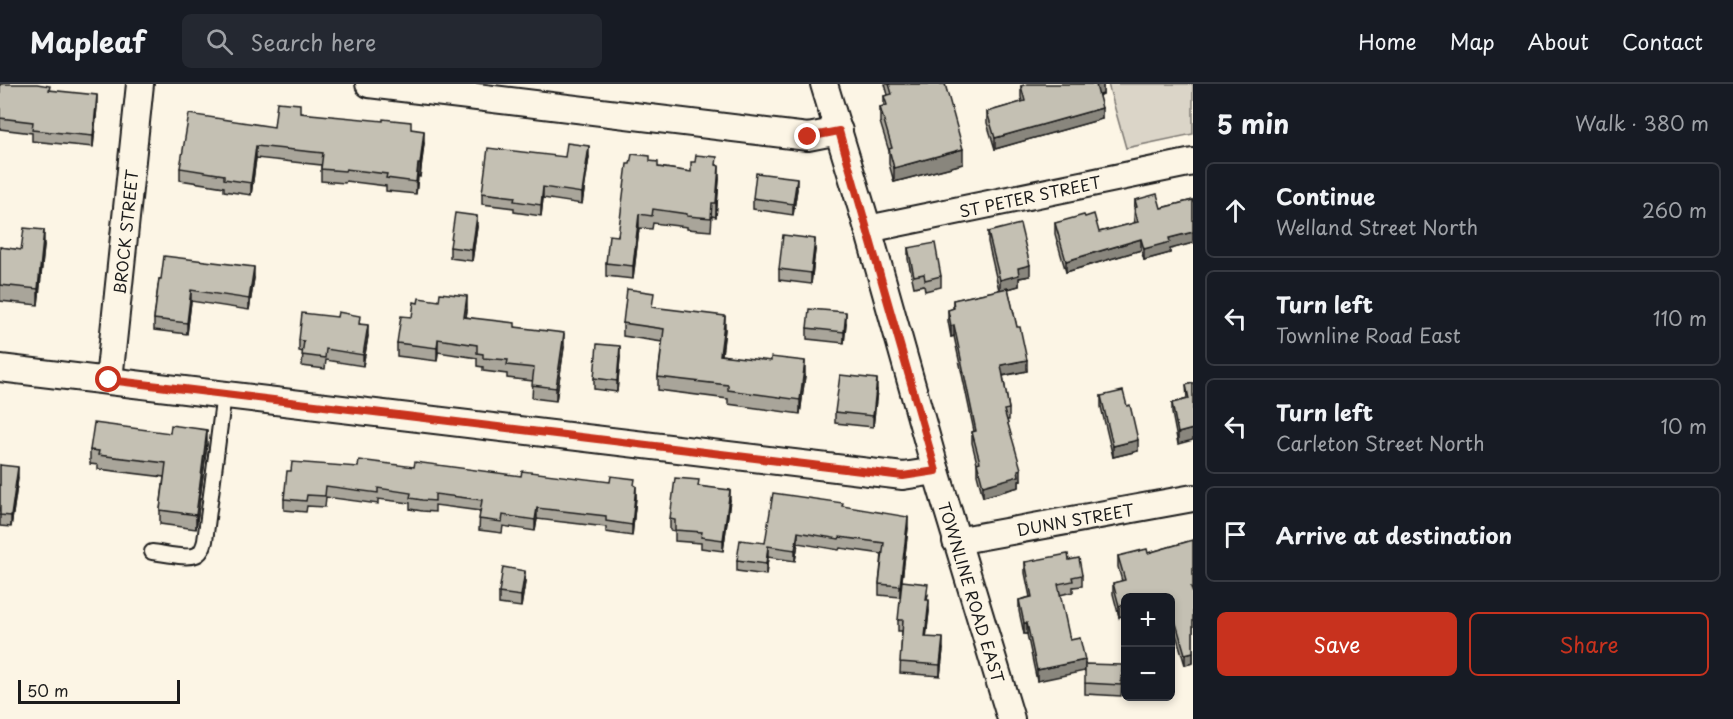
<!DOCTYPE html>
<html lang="en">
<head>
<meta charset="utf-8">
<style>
	:root { --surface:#171b24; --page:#242831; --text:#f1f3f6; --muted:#9ea1a6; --line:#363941; --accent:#c8321e }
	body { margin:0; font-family:"Playpen Sans",sans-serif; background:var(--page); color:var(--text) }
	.controls { position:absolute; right:18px; bottom:18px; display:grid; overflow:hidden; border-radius:9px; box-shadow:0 3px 9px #0003 }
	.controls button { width:54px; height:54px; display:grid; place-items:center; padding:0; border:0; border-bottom:2px solid var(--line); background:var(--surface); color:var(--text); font:30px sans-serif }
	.scale { position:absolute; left:18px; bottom:15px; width:162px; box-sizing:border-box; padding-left:6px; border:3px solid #1c1c1c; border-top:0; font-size:16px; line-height:21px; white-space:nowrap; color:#1c1c1c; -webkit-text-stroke:4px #fcf5e5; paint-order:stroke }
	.stop { position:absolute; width:18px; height:18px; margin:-14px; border:4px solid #c8321e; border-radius:50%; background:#fff }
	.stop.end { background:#c8321e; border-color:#fff; box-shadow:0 2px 6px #0008 }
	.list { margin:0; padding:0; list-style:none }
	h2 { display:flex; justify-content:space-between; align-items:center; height:78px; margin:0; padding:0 24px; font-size:26px }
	h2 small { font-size:20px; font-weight:400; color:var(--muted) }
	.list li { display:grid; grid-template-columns:39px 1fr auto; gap:18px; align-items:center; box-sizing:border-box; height:96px; margin:0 12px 12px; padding:0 12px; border:2px solid var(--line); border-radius:9px }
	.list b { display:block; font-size:22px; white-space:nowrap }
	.list p { margin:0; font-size:20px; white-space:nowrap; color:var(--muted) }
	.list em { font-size:20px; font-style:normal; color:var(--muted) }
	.actions { display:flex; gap:12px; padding:18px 24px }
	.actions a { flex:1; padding:14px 0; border:2px solid var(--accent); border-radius:9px; text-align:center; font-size:21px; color:var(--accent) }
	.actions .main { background:var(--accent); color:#fff }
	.icon { flex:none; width:33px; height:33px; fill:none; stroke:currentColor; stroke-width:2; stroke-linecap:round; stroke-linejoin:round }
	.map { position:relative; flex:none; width:1193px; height:635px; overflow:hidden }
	header { display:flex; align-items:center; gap:36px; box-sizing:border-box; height:84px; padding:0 30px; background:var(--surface); border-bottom:2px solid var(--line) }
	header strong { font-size:28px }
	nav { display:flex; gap:33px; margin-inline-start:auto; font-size:21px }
	.search { width:420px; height:54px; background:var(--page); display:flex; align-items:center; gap:15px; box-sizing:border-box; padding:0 21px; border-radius:9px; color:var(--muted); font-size:22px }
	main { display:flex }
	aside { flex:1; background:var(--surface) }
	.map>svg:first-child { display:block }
	.green { fill:#dbd5c8; stroke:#7c7872; stroke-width:1.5 }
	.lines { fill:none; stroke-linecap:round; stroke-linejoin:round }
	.service-casing { stroke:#1c1c1c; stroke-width:18 }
	.minor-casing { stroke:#1c1c1c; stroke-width:30 }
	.service { stroke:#fcf5e5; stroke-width:14 }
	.minor { stroke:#fcf5e5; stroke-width:26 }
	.wall { fill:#a9a59a; stroke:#1c1c1c; stroke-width:1.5 }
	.shaded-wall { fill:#89867d; stroke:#1c1c1c; stroke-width:1.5 }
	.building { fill:#c4c0b3; stroke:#1c1c1c; stroke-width:1.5 }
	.route { stroke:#c8321e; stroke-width:8 }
	.labels { text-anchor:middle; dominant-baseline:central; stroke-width:4.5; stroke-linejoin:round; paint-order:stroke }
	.street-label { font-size:16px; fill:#1c1c1c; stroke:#fcf5e5 }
</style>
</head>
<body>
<header>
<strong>Mapleaf</strong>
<div class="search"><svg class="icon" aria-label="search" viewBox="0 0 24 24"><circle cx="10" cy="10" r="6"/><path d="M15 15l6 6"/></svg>Search here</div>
<nav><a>Home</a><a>Map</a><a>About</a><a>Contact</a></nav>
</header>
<main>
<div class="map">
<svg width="1193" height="635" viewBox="0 0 1193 635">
	<rect width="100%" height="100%" fill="#fcf5e5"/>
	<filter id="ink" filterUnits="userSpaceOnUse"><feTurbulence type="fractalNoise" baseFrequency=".0167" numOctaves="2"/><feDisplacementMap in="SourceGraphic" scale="12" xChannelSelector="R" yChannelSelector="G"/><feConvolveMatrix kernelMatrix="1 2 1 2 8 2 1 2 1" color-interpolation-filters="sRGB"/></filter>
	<g filter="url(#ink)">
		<!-- green -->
		<polygon class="green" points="1108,0 1193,0 1193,50 1126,64"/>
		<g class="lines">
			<defs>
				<path id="service" d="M152 468C163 469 189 476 198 470 202 467 204 461 205 457L224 310"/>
				<g id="minor">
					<polyline points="369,0 808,53 839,47"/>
					<polyline points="824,0 868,145 936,387 1011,635"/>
					<polyline points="868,145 1193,78"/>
					<polyline points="0,284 903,392 936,387"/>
					<polyline points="109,296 140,0"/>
					<polyline points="956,457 1193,414"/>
				</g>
			</defs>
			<!-- service casing -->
			<use href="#service" class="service-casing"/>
			<!-- minor casing -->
			<use href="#minor" class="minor-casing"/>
			<!-- service -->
			<use href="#service" class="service"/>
			<!-- minor -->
			<use href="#minor" class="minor"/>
		</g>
		<!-- wall -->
		<g class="wall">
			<polygon points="0,0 50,6 97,22 93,63 32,57 32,49 0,45"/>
			<polygon points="885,0 945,0 963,80 894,98 889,80 889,67 880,38 880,23 884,22 884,12 888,11"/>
			<polygon points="1103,0 1103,10 1099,12 1102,35 995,65 987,39 987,28 1022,18 1021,13 1021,2"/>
			<polygon points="300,29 411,45 424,59 420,93 418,92 416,110 386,107 386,102 346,97 345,99 321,97 321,81 256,74 251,111 224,107 224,103 180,96 180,84 274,43"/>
			<polygon points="565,73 589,73 582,120 543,114 541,132 514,128 514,124 482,120 482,109"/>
			<polygon points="650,77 658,83 691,88 717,81 719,95 716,133 712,132 711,147 687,145 687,143 653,139 652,145 639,144 633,195 606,192 606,179"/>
			<polygon points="797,105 793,131 753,125 753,114"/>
			<polygon points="1135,116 1161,124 1193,116 1193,159 1170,165 1170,169 1144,176 1141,166 1066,188 1055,150 1055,139 1085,133 1099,148 1135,139 1134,135"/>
			<polygon points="477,143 472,177 450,174 450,163"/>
			<polygon points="988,148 1030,192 1019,194 1019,202 1008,205 1027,287 1003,292 1009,325 1009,336 1007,336 1021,396 1019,397 1019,403 983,413 977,390 977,379 972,359 972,348 974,347 954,252 951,253 948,237 948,226 953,225 953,216 999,206 988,158"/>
			<polygon points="44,162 38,221 0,217 0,163 21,166"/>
			<polygon points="908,164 941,192 941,203 925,207 924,201 914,203 908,175"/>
			<polygon points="815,166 811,200 779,196 779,185"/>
			<polygon points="254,194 249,226 191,217 187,250 154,246 154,235 159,195"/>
			<polygon points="654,223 725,245 722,271 805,291 800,330 728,320 728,315 658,306 658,293 662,258 623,252 623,239"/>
			<polygon points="467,226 466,233 515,243 564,263 556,317 532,314 533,297 507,294 507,290 483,287 483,283 477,282 477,274 438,268 437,277 397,272 397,259 412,233"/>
			<polygon points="846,239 844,259 807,255 807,244"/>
			<polygon points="360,240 368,252 363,282 326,276 325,285 302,282 303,268 299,267 299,256"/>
			<polygon points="620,273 617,308 594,305 594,294"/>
			<polygon points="1193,299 1178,360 1172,329 1172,319 1187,315 1186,301"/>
			<polygon points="877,306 873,343 835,339 835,328"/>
			<polygon points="1101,312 1127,322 1138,367 1113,373 1101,323"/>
			<polygon points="207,360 196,445 160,440 160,426 164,393 98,385 98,381 90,380 90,366"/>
			<polygon points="0,381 18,394 11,443 0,442"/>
			<polygon points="358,383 414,383 635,402 636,413 632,452 606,448 606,443 537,435 535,447 503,442 502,449 479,446 480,427 435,421 435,428 422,427 410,425 410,419 378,415 378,420 326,413 325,423 307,422 306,428 284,426 284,415 291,387"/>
			<polygon points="699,402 730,416 723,467 701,464 701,459 675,457 675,447 670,446 670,435"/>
			<polygon points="843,422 908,444 900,513 879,511 879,500 882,470 840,464 839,466 798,459 795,477 768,473 766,491 737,487 737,476 765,459"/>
			<polygon points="1193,456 1193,579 1185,581 1170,530 1170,513 1125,513 1119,533 1113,510 1113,499 1122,497 1118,483 1118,472 1148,469"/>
			<polygon points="1069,476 1082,491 1082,502 1073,503 1073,508 1060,511 1037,597 1027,550 1024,550 1019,527 1019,516 1030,513 1025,489 1025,478"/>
			<polygon points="525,498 521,523 499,520 499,509"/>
			<polygon points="928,511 927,516 929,527 926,553 943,565 940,592 900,589 902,547 898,547 898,536"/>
			<polygon points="1122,592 1121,612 1085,610 1085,599"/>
		</g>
		<!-- shaded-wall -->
		<g class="shaded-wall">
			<polygon points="1101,0 1103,0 1103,10 1096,12 1096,1"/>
			<polygon points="97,11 97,22 93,63 93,52"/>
			<polygon points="1102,24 1102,35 995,65 995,54"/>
			<polygon points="424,47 424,59 420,93 420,80"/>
			<polygon points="256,62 256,74 251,111 251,99"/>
			<polygon points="589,62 589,73 582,120 582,109"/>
			<polygon points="963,65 963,80 894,98 894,84"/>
			<polygon points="418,80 418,92 416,110 416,98"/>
			<polygon points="719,82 719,95 716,133 716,119"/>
			<polygon points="797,94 797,105 793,131 793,120"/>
			<polygon points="543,103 543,114 541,132 541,121"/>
			<polygon points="639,130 639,144 633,195 633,182"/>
			<polygon points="477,132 477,143 472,177 472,166"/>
			<polygon points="44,146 44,162 38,221 38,205"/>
			<polygon points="1193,148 1193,159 1170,165 1170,169 1144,176 1144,165 1169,154"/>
			<polygon points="815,155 815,166 811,200 811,189"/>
			<polygon points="1141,155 1141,166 1066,188 1066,177"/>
			<polygon points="1030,181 1030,192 1019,194 1019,202 1000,207 1000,196 1018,184"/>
			<polygon points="254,183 254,194 249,226 249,215"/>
			<polygon points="191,206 191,217 187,250 187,239"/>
			<polygon points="467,212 467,226 464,246 464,233"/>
			<polygon points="846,228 846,239 844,259 844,248"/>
			<polygon points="725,232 725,245 720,284 720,271"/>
			<polygon points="368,241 368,252 363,282 363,271"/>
			<polygon points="954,241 954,252 951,253 951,242"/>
			<polygon points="564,249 564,263 556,317 556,304"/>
			<polygon points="438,255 438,268 437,277 437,264"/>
			<polygon points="620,262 620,273 617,308 617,297"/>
			<polygon points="1027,276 1027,287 1001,292 1001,281"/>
			<polygon points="805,277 805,291 800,330 800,316"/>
			<polygon points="877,295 877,306 873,343 873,332"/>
			<polygon points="1193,345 1193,356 1178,360 1178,349"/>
			<polygon points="207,346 207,360 196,445 196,431"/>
			<polygon points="1138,356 1138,367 1113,373 1113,362"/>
			<polygon points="18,383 18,394 11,443 11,432"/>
			<polygon points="1021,385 1021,396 1019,397 1019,403 983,413 983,402"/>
			<polygon points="636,402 636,413 632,452 632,441"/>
			<polygon points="730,406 730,416 723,467 723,456"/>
			<polygon points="537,424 537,435 535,447 535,436"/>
			<polygon points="908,433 908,444 900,513 900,502"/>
			<polygon points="798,448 798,459 795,477 795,466"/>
			<polygon points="768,462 768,473 766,491 766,480"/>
			<polygon points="525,487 525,498 521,523 521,512"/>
			<polygon points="929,516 929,527 925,564 925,553"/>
			<polygon points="1125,520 1125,531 1119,533 1119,522"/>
			<rect x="1024" y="539" width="3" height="11"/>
			<polygon points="943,554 943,565 940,592 940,581"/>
			<polygon points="1193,568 1193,579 1185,581 1185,570"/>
			<polygon points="1085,576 1085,587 1037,597 1037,586"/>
		</g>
		<!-- building -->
		<g class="building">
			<polygon points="0,0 37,0 50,2 49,6 97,11 93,52 32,46 33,38 0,34"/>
			<polygon points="889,0 945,0 963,65 894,84 889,65 892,64 880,23 887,21 884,12 892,10"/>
			<polygon points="1027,0 1101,0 1096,1 1102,24 995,54 987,28 1025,17 1021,2"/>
			<polygon points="277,18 300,20 300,29 383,37 383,35 411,38 411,45 424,47 420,80 418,80 416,98 386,94 387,90 346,85 345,87 321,85 323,69 256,62 251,99 224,95 224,91 180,84 189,30 274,43"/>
			<polygon points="567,59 589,62 582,109 543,103 541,121 514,117 515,113 482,109 488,64 565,73"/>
			<polygon points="632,70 650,72 650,77 658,78 658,83 691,88 691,78 695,78 696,71 717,73 716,81 719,82 716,119 712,119 711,134 687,132 687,130 653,125 652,132 639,130 633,182 606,179 609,151 618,152 627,80 630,80"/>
			<polygon points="756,89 797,94 793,120 753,114"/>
			<polygon points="1157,110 1161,124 1193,116 1193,148 1169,154 1170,158 1144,165 1141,155 1066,177 1055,139 1084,131 1085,133 1094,130 1099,148 1138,138 1134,124 1137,123 1135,116"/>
			<polygon points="455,129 477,132 472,166 450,163"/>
			<polygon points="1020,140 1030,181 1018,184 1019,191 1000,196 988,148"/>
			<polygon points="24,144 44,146 38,205 0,201 0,163 21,166"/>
			<polygon points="783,151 815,155 811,189 779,185"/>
			<polygon points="935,159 941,192 925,196 924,190 914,192 908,164"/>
			<polygon points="164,172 254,183 249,215 191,206 187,239 154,235 159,195 161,195"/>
			<polygon points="1008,204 1017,243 1020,243 1027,276 1001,281 1009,325 1004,326 1021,385 1018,386 1019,392 983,402 977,379 980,378 972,348 976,347 954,241 951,242 948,226 954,224 953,216"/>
			<polygon points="627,205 654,209 652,223 725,232 720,271 771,277 771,273 805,277 800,316 728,306 728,301 658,293 664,245 623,239"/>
			<polygon points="440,209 467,212 464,233 515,239 515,243 564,249 556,304 532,301 534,284 507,281 508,276 483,274 483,270 477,269 477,261 438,255 437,264 397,259 401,232 412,233 414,218 418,219 419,214 439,217"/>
			<polygon points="809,225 846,228 844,248 807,244"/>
			<polygon points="338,228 360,232 359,240 368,241 363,271 326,265 325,274 302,271 304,257 299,256 302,229 337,233"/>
			<polygon points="597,260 620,262 617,297 594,294"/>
			<polygon points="840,291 877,295 873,332 835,328"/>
			<polygon points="1193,299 1193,345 1178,349 1172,319 1189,315 1186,301"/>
			<polygon points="1123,307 1127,322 1130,321 1138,356 1113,362 1101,312"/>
			<polygon points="94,339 170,349 171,341 207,346 196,431 160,426 166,379 98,371 99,367 90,366"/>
			<polygon points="359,376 414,383 415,378 521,392 522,387 610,398 611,392 635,395 634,401 636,402 632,441 606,437 606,432 537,424 535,436 503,431 502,438 479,435 482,416 435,410 435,417 422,416 410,414 411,409 378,404 378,409 326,402 325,412 307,411 306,417 284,415 287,387 291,387 292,378 358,383"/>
			<polygon points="0,381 18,383 11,432 0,431"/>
			<polygon points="675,394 699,396 698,402 730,406 723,456 701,453 702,448 675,446 675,436 670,435"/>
			<polygon points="773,409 843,419 842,422 908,433 900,502 879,500 884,459 840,453 839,455 798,448 795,466 768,462 766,480 737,476 740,456 765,459"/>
			<polygon points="1193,456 1193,503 1191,503 1193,510 1193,568 1185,570 1170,519 1170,513 1125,513 1125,520 1119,522 1113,499 1125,496 1118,472 1147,465 1148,469"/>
			<polygon points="1068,470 1069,476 1079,474 1082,491 1072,493 1073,497 1058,500 1070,556 1080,554 1085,576 1037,586 1027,539 1024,539 1019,516 1032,513 1025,478"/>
			<polygon points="503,483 525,487 521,512 499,509"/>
			<polygon points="902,497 928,500 926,516 929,516 925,553 943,554 940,581 900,578 903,536 898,536"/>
			<polygon points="1085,580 1122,581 1121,601 1085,599"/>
		</g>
	</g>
	<g class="lines" filter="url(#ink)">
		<!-- route -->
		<polyline class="route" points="109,296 903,392 936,387 839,47 808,53"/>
	</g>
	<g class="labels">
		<!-- street labels -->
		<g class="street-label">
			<text transform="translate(1030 112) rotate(-12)">ST PETER STREET</text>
			<text transform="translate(125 148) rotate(-84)">BROCK STREET</text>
			<text transform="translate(1075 435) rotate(-10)">DUNN STREET</text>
			<text transform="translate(972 508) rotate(73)">TOWNLINE ROAD EAST</text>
		</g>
	</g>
</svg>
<div class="controls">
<button>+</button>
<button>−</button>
</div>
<div class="scale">50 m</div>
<div class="stop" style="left:109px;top:296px"></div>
<div class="stop end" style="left:808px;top:53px"></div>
</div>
<aside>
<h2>5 min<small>Walk · 380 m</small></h2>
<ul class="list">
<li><svg class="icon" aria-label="ahead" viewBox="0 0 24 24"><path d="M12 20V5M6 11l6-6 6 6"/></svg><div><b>Continue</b><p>Welland Street North</p></div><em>260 m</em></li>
<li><svg class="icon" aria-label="left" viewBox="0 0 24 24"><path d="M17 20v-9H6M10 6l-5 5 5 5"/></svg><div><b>Turn left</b><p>Townline Road East</p></div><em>110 m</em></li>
<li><svg class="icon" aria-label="left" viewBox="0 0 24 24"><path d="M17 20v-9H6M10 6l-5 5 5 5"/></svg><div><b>Turn left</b><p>Carleton Street North</p></div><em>10 m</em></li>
<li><svg class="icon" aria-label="arrive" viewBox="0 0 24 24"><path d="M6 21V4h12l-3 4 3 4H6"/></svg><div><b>Arrive at destination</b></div></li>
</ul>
<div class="actions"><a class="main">Save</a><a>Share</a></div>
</aside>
</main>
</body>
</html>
